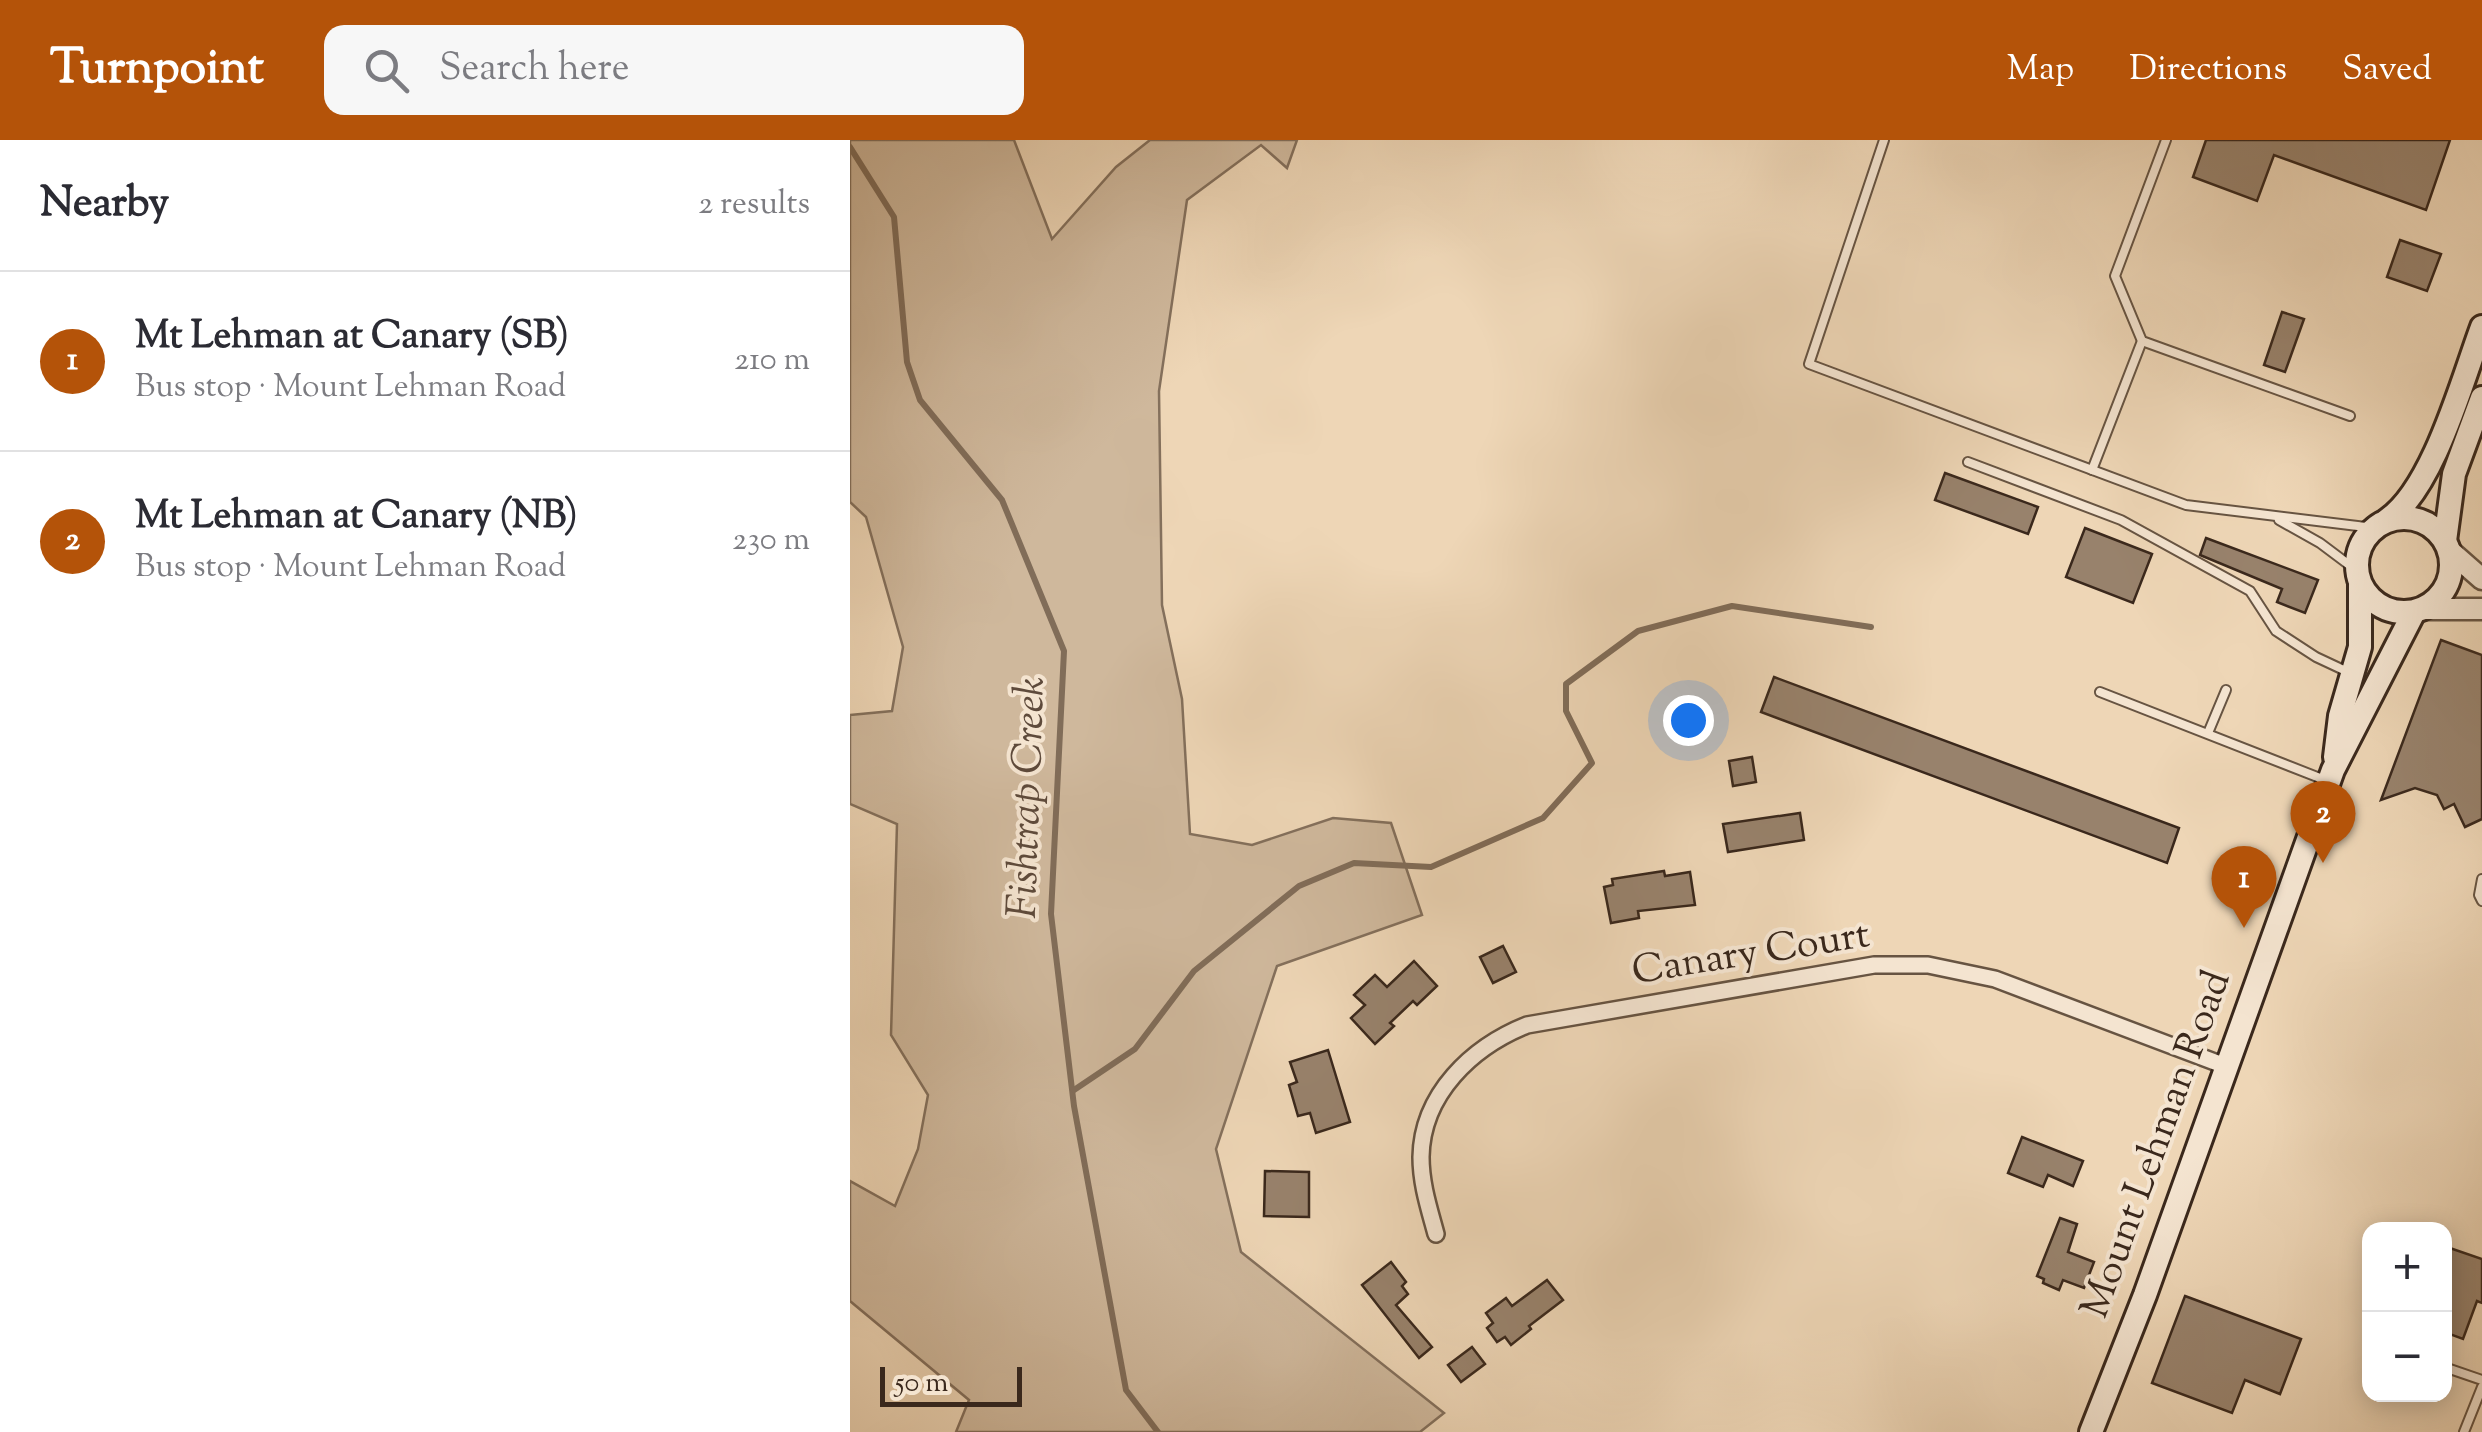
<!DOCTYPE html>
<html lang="en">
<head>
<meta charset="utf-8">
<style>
	:root { --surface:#fff; --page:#f7f7f7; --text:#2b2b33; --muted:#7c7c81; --line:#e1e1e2; --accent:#b45309 }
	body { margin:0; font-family:"Sorts Mill Goudy",serif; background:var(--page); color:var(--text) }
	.controls { position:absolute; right:30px; bottom:30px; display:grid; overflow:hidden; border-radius:20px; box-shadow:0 5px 25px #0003 }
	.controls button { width:90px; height:90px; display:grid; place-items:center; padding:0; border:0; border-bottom:2px solid var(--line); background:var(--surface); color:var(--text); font:50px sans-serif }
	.scale { position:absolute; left:30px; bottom:25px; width:142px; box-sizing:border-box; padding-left:10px; border:5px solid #3a281c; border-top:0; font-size:28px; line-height:35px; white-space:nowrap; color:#3a281c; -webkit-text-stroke:8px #f4e4d0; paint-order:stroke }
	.you { position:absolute; left:838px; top:580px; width:35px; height:35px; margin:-25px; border:8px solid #fff; border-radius:50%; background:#1a73e8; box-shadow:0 0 0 15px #1a73e833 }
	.badge { display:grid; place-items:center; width:65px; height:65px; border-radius:50%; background:var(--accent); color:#fff; font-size:32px; font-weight:700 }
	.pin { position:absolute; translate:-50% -82px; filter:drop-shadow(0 2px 5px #0008) }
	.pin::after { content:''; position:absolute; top:52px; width:35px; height:30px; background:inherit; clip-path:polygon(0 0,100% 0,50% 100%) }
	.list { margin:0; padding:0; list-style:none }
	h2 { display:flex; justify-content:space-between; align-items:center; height:130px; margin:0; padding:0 40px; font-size:42px }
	h2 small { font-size:32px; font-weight:400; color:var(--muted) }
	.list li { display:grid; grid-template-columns:65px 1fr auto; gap:30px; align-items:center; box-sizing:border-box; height:180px; padding:0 40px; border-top:2px solid var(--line) }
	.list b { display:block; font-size:38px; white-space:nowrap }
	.list p { margin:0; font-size:32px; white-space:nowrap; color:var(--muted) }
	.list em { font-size:32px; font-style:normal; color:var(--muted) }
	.icon { flex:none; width:55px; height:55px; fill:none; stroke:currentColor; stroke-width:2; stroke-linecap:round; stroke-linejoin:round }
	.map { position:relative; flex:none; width:1632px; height:1292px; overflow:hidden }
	header { display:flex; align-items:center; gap:60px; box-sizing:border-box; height:140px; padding:0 50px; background:var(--accent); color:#fff }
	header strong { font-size:48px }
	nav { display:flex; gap:55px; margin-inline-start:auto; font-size:35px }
	.search { width:700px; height:90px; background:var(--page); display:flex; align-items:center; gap:25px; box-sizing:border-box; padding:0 35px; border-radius:20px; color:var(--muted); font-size:38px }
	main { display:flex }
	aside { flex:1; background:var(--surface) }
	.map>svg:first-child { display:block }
	.green { fill:#cfb89c; stroke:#84705c; stroke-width:2.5 }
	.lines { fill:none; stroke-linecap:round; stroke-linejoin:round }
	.stream { stroke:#816d59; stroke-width:6 }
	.building { fill:#98826c; stroke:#3a281c; stroke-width:2.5 }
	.service-casing { stroke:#675442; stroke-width:12 }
	.minor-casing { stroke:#675442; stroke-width:20 }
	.tertiary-casing { stroke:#675442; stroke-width:25 }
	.secondary-casing { stroke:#3a281c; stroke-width:28 }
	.service { stroke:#f4e4d0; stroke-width:8 }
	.minor { stroke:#f4e4d0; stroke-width:15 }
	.tertiary { stroke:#f4e4d0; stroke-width:20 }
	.secondary { stroke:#f4e4d0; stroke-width:22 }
	.labels { text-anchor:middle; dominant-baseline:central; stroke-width:8; stroke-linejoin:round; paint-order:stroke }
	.street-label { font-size:40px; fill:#3a281c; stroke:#f4e4d0 }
	.water-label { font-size:42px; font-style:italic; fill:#5e4a3b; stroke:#f4e4d0 }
</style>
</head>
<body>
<header>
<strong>Turnpoint</strong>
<div class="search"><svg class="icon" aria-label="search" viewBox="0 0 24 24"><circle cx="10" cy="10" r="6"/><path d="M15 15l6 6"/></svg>Search here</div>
<nav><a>Map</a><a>Directions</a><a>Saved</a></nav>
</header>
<main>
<aside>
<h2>Nearby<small>2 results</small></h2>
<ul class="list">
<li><span class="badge">1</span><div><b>Mt Lehman at Canary (SB)</b><p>Bus stop · Mount Lehman Road</p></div><em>210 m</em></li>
<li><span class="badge">2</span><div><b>Mt Lehman at Canary (NB)</b><p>Bus stop · Mount Lehman Road</p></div><em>230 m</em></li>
</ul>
</aside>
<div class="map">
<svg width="1632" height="1292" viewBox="0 0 1632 1292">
	<rect width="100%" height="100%" fill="#eed6b6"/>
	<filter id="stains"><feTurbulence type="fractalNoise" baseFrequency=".002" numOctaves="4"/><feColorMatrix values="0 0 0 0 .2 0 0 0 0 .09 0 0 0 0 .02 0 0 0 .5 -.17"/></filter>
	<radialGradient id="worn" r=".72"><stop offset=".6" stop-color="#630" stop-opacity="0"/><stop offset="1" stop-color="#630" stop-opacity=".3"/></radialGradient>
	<!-- green -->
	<polygon class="green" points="0,0 164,0 202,99 266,27 300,0 447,0 437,28 411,5 337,60 309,251 312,465 332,559 340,694 402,705 483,678 541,683 572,775 427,826 366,1009 391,1112 594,1273 570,1292 106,1292 119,1260 0,1161 0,1041 45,1066 68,1009 78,955 41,895 47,684 0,664 0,575 42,571 53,507 16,377 0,362"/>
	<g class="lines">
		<!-- stream -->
		<g class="stream">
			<polyline points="0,7 44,77 57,222 70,260 152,360 214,511 201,774 224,966 276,1250 308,1292"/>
			<polyline points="224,950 285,909 344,831 449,746 504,723 581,727 693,678 742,623 716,571 716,544 788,491 882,466 1021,487"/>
		</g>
	</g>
	<!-- building -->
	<g class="building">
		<polygon points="1356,0 1600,0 1576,70 1424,15 1407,61 1343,37"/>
		<polygon points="1550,100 1591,114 1577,151 1537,137"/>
		<polygon points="1432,172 1454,179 1435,232 1414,225"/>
		<polygon points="1095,333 1188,367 1178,394 1085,360"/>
		<polygon points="1235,388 1302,414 1283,463 1216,437"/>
		<polygon points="1356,398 1468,440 1455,473 1427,462 1432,449 1350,415"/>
		<polygon points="1591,500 1632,515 1632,679 1615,687 1604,664 1594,669 1587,655 1565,648 1531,660"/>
		<polygon points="924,537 1329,688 1317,723 911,572"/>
		<polygon points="902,617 906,642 883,646 879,621"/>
		<polygon points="950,673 954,700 878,712 873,684"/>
		<polygon points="814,731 815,736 840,732 845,765 788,771 789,778 761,783 754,747 763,745 762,739"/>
		<polygon points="653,806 666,832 643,843 630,817"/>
		<polygon points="564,821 587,846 567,865 563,861 540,883 544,886 525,904 501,878 515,865 504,855 525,835 537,847"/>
		<polygon points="478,910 500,982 466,993 460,973 448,976 439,945 447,942 440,922"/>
		<polygon points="1172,997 1233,1021 1223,1046 1198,1035 1193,1047 1158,1033"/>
		<polygon points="415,1031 459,1032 459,1077 414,1076"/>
		<polygon points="1210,1078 1227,1084 1218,1112 1244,1122 1234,1148 1213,1140 1209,1150 1193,1143 1194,1139 1187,1136"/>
		<polygon points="1594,1106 1632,1119 1632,1163 1627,1161 1613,1199 1594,1192"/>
		<polygon points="541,1122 556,1142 552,1146 558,1154 546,1165 582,1207 569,1218 512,1145"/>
		<polygon points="697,1140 713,1160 679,1186 681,1189 661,1205 655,1197 647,1202 637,1188 643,1183 636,1173 656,1158 662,1166"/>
		<polygon points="1335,1156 1451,1199 1430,1254 1395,1240 1382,1273 1302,1243"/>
		<polygon points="622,1207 635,1224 611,1242 598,1225"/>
	</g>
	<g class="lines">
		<defs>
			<g id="service">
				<polyline points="1034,0 959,224 1336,365 1524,388"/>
				<polyline points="1316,0 1265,136 1292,201 1500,276"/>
				<polyline points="1118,322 1271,380 1400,451 1426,491 1466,517 1498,532"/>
				<polyline points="1242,330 1292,201"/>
				<polyline points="1429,380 1470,403 1506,430"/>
				<polyline points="1250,552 1475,640"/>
				<polyline points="1358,593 1376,550"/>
				<polyline points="1632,739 1629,755 1632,761"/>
				<polyline points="1594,1227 1632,1240"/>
				<polyline points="1614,1292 1632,1247"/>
			</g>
			<path id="minor" d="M586 1094C579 1068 571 1044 571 1017 572 954 622 907 677 885L1024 825H1078L1145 839 1378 927"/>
			<g id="tertiary">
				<polyline points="1600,411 1632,439"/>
				<polyline points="1570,469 1632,469"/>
			</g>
			<g id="secondary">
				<circle cx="1554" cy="425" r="47"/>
				<path d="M1537 380C1583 349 1612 241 1632 187"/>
				<polyline points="1595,401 1604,334 1632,258"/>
				<polyline points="1485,617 1490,576 1510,507 1510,445"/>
				<polyline points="1241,1292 1295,1155 1483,630 1564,472"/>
			</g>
		</defs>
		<!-- service casing -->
		<use href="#service" class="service-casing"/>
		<!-- minor casing -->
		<use href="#minor" class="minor-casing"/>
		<!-- tertiary casing -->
		<use href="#tertiary" class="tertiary-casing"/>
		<!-- secondary casing -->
		<use href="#secondary" class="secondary-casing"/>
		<!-- service -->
		<use href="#service" class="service"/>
		<!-- minor -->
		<use href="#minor" class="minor"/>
		<!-- tertiary -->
		<use href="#tertiary" class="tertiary"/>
		<!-- secondary -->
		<use href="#secondary" class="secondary"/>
	</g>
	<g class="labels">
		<!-- street labels -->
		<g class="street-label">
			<text transform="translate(901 815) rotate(-9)">Canary Court</text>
			<text transform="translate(1308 1005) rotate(-70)">Mount Lehman Road</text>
		</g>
		<!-- water labels -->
		<g class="water-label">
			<text transform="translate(179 658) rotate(-88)">Fishtrap Creek</text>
		</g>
	</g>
	<rect width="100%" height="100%" filter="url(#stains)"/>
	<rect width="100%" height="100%" fill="url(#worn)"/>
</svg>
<div class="controls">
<button>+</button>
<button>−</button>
</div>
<div class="scale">50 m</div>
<div class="you"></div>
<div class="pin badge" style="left:1394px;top:788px">1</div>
<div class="pin badge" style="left:1473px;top:723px">2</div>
</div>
</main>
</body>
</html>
